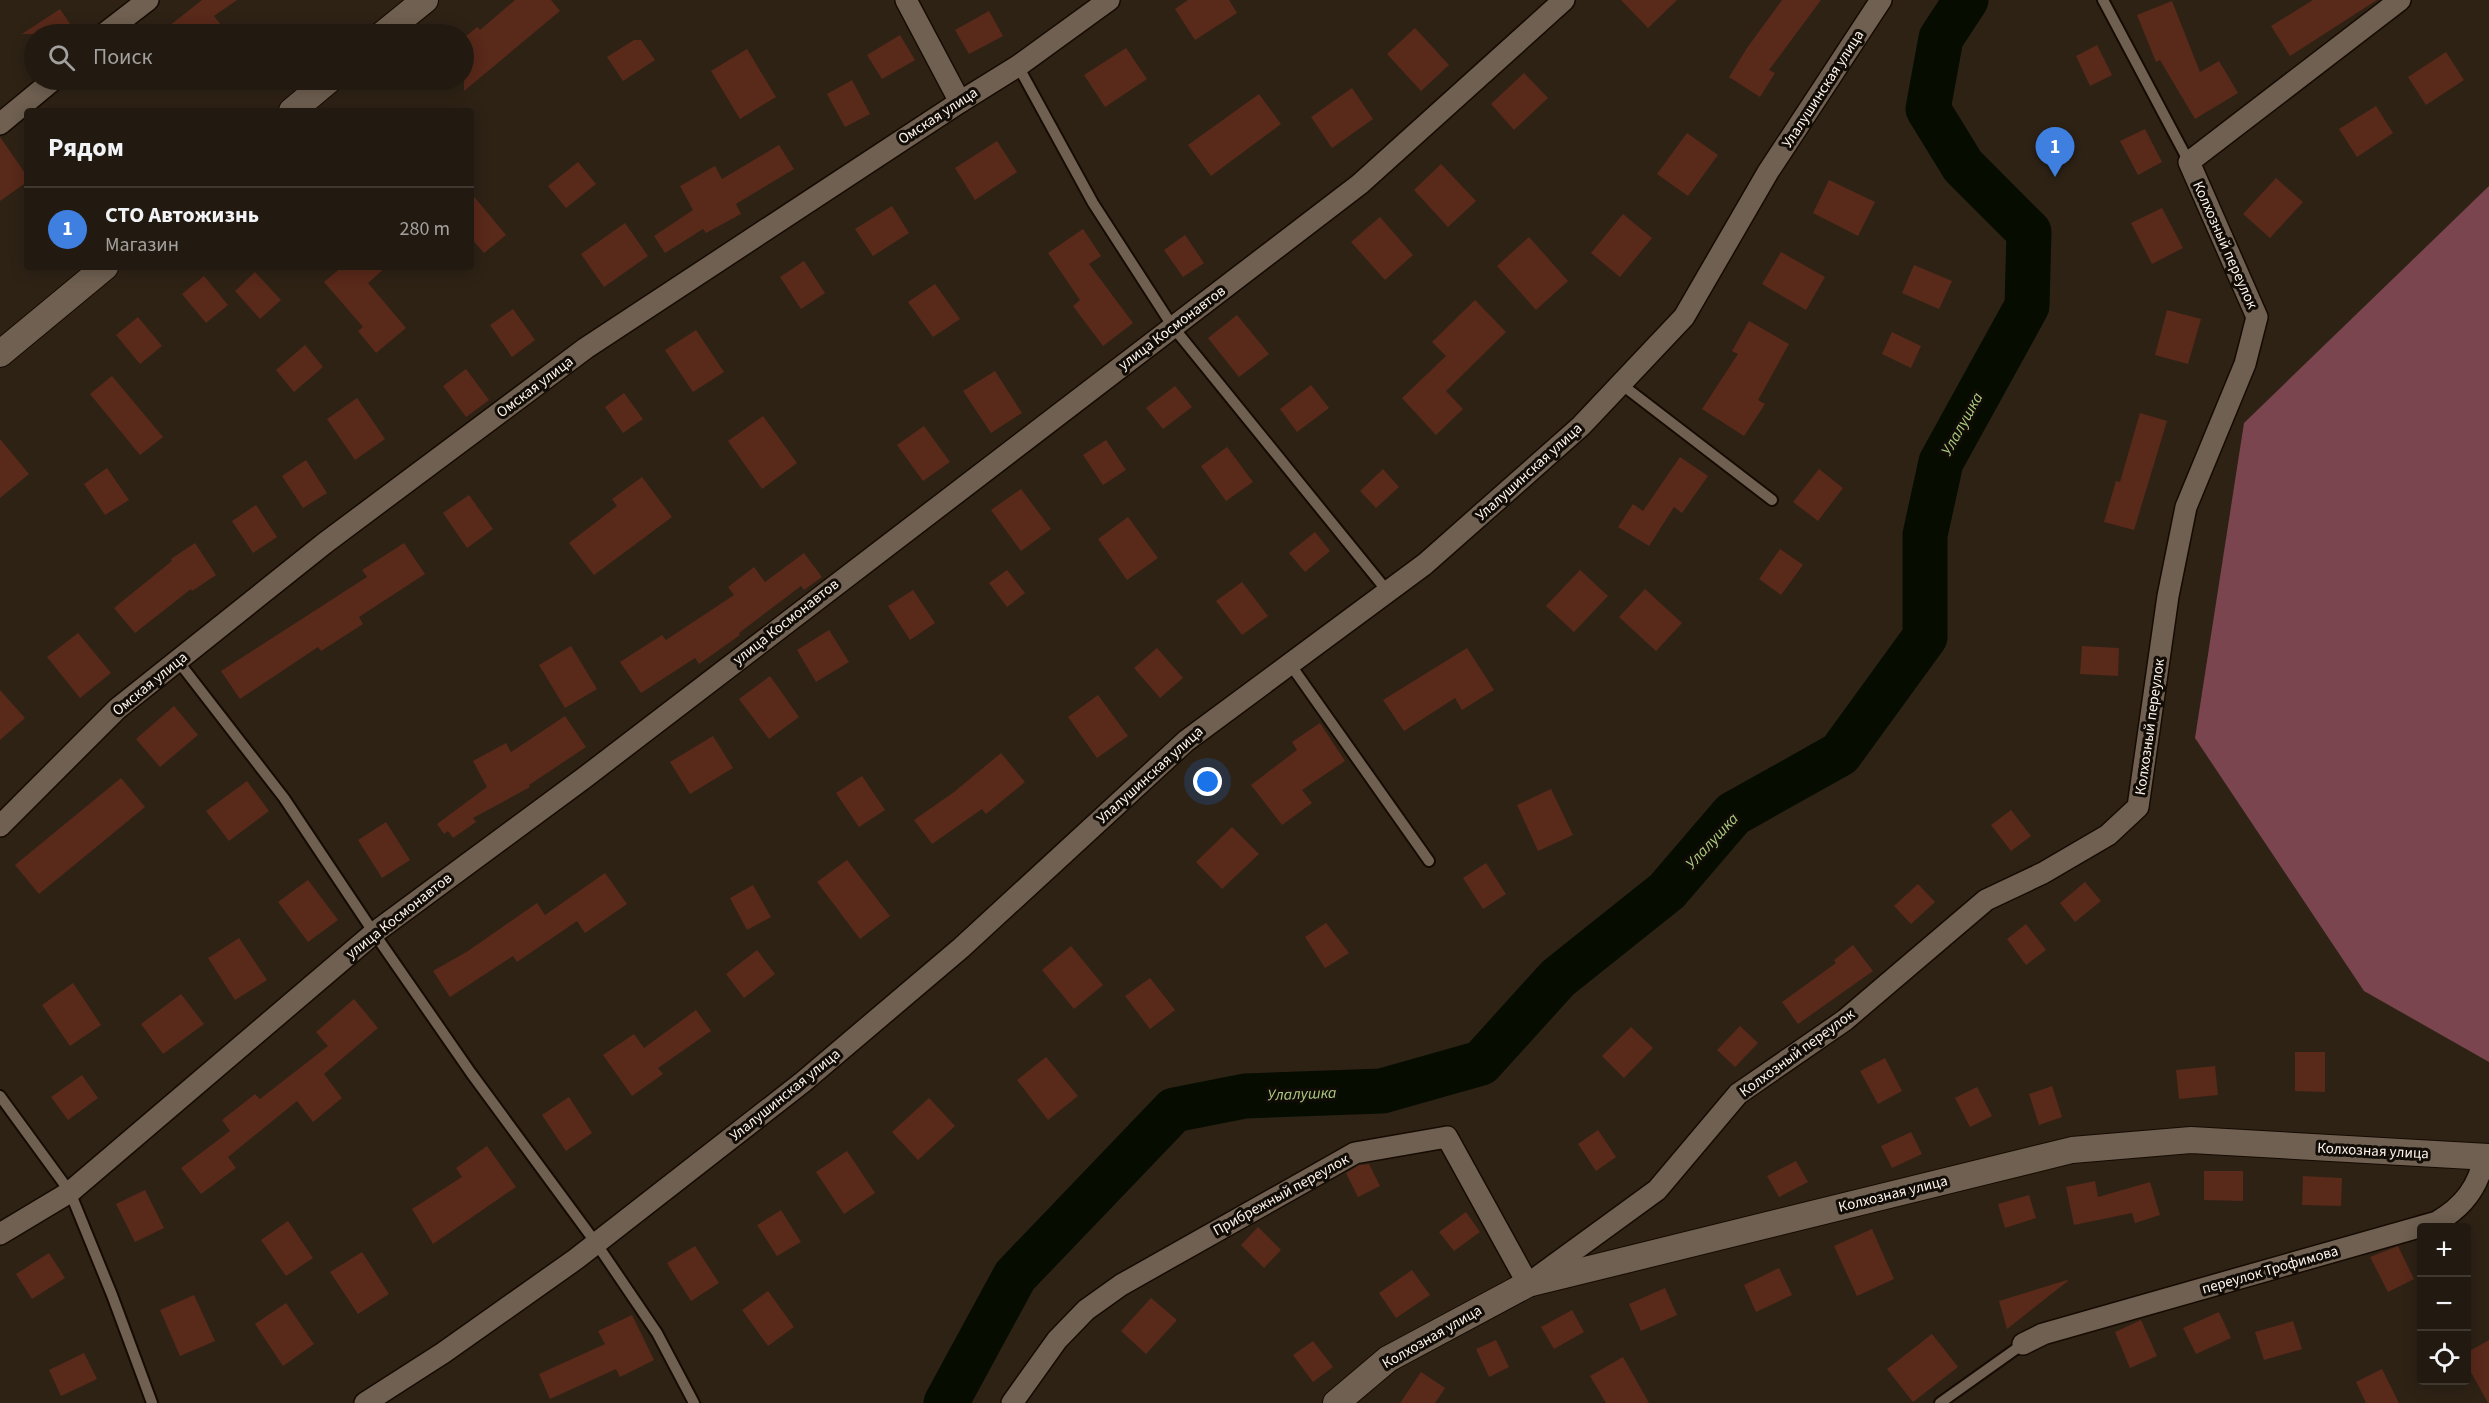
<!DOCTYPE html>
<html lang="ru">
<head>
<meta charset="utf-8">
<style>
	:root { --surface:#221a10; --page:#2e271e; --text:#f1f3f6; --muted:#a2a19f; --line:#3f3830; --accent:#d93025 }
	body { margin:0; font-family:"Source Sans 3",sans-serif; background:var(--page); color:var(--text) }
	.controls { position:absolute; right:18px; bottom:18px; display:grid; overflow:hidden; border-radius:6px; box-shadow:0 3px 15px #0003 }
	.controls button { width:54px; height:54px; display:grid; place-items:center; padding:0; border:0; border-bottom:2px solid var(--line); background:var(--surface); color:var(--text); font:30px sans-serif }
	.you { position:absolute; left:1208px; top:782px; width:21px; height:21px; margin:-15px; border:4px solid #fff; border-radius:50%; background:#1a73e8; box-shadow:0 0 0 9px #1a73e833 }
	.badge { display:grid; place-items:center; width:39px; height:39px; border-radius:50%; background:var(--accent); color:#fff; font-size:20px; font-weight:700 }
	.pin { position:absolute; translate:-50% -50px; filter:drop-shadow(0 2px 3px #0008) }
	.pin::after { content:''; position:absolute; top:32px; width:21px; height:18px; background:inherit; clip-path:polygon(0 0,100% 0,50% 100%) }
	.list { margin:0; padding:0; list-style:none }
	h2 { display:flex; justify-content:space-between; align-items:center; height:78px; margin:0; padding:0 24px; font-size:26px }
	h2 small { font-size:20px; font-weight:400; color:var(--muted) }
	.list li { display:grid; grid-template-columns:39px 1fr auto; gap:18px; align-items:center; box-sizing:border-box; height:84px; padding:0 24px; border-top:2px solid var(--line) }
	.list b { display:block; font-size:22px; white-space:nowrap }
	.list p { margin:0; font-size:20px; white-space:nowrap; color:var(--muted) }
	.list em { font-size:20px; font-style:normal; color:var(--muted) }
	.icon { flex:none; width:33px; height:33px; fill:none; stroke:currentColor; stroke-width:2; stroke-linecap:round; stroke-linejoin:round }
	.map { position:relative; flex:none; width:2489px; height:1403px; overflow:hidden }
	.search { position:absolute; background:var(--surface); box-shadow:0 3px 15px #0003; left:24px; top:24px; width:450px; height:66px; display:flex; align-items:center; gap:15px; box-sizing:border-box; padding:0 21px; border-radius:33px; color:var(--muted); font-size:22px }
	.panel { position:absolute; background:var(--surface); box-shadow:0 3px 15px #0003; left:24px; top:108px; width:450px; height:162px; border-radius:6px }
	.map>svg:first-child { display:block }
	.forest { fill:#7b4550 }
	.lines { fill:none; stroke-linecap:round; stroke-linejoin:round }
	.river { stroke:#060d00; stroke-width:45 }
	.building { fill:#59291a }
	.service-casing { stroke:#160b02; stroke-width:14 }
	.minor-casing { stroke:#160b02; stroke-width:24 }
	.tertiary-casing { stroke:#160b02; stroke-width:28 }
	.service { stroke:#6f6051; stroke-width:10 }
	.minor { stroke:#6f6051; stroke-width:21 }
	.tertiary { stroke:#6f6051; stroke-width:26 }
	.labels { text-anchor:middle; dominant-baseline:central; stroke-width:6; stroke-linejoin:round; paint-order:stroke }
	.street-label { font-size:15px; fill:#fcf3eb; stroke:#120c07 }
	.water-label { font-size:16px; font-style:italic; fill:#abcb80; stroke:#120c07 }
</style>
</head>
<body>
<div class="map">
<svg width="2489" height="1403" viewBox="0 0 2489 1403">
	<rect width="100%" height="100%" fill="#2e2215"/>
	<!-- forest -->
	<polygon class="forest" points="2489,186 2489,1062 2364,991 2195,738 2244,423"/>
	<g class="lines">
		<!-- river -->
		<polyline class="river" points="946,1403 1015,1276 1174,1110 1245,1096 1382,1091 1481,1063 1558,978 1667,891 1733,814 1840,754 1925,637 1925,535 1941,462 2027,306 2029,232 1963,166 1928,109 1941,38 1966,0"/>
	</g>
	<!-- building -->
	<g class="building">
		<polygon points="202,0 237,0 214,16 221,25 210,34 159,34"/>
		<polygon points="515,0 551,0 560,11 464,91 464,38 477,27 480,30"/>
		<polygon points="1188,0 1229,0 1237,13 1195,40 1175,9"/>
		<polygon points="1621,0 1677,0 1648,28"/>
		<polygon points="1782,0 1821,0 1769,70 1775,73 1760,97 1729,77 1747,48"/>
		<polygon points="2313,0 2377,0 2290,56 2271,26"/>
		<polygon points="2172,1 2200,72 2219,61 2238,93 2195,119 2160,60 2156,62 2137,15"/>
		<polygon points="60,9 77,34 22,34"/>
		<polygon points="989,11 1003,36 969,54 955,30"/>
		<polygon points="1415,28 1449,65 1421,91 1387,54"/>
		<polygon points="900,35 915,60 882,79 867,55"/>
		<polygon points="634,40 641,40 655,60 623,81 607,57"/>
		<polygon points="2097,45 2112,75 2090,86 2076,56"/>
		<polygon points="1126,48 1147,79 1105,107 1084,75"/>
		<polygon points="747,49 776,97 740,119 711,71"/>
		<polygon points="2446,52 2464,80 2426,105 2408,77"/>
		<polygon points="1524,73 1548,98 1514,130 1491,104"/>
		<polygon points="852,80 870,114 845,127 827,94"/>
		<polygon points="1352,88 1373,119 1332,148 1311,117"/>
		<polygon points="1259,94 1281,124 1211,176 1188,145"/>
		<polygon points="2376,106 2393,133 2357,157 2339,129"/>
		<polygon points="2145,129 2162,162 2138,175 2120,141"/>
		<polygon points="1687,133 1718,155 1688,196 1657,174"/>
		<polygon points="0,137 27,176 27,182 0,201"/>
		<polygon points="997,141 1017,172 975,200 955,168"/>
		<polygon points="779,145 794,169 736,204 741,214 706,233 703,229 665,253 654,236 693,210 680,186 715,166 722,179"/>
		<polygon points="578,162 596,184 566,208 548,186"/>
		<polygon points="1441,164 1476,201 1448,227 1414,190"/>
		<polygon points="2276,178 2303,202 2270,238 2243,214"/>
		<polygon points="1829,180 1875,202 1858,236 1813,213"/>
		<polygon points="471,193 506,235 484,253 471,238"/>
		<polygon points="892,206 909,233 873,256 855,229"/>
		<polygon points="2162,208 2183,248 2152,264 2131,223"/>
		<polygon points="1623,214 1652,238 1620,277 1591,253"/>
		<polygon points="1380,217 1413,255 1385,280 1351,242"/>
		<polygon points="625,223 648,256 604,287 581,254"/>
		<polygon points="1083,229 1101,256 1089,264 1133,323 1103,346 1073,306 1080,300 1048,253"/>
		<polygon points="1185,235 1204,263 1183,277 1164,250"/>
		<polygon points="1529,237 1568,281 1536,310 1497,266"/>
		<polygon points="1781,252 1825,277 1806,310 1762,284"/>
		<polygon points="804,261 825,293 801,309 780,277"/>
		<polygon points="1914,265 1952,281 1939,309 1902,293"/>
		<polygon points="342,267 386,267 368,283 406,328 376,353 358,331 363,327 324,282"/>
		<polygon points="255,272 281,300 260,319 235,291"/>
		<polygon points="204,276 228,305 206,323 182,294"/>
		<polygon points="935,284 960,319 933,337 908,302"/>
		<polygon points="1475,300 1506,332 1446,391 1463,409 1436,435 1402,398 1446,356 1432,342"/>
		<polygon points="513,309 535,340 512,357 490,325"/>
		<polygon points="2167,310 2201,319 2188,364 2155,355"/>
		<polygon points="1237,315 1269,354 1239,377 1208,338"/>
		<polygon points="138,317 162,346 140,364 116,335"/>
		<polygon points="1749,321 1789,344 1758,400 1765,404 1744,436 1702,409 1738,354 1732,351"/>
		<polygon points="696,330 724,372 693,392 665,350"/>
		<polygon points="1892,332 1921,346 1911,368 1882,354"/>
		<polygon points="305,345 323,367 294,392 276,370"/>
		<polygon points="466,369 489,400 466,417 443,386"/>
		<polygon points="995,371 1022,413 991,433 963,391"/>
		<polygon points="112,376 163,437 140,455 90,394"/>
		<polygon points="1311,385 1329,408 1297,432 1280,409"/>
		<polygon points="1175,386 1192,407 1163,429 1146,408"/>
		<polygon points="624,393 643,419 623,433 605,407"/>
		<polygon points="357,398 385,439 355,460 327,419"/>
		<polygon points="2140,413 2167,421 2134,530 2104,522 2116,481 2120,482"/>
		<polygon points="763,416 797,463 762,489 728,441"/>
		<polygon points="924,426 950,462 923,481 897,445"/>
		<polygon points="0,439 29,474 0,498"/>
		<polygon points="1106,440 1126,470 1103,485 1083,455"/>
		<polygon points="1227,447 1253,482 1226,501 1201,466"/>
		<polygon points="1680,457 1708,476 1682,513 1674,507 1649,546 1618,527 1633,504 1643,511"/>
		<polygon points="306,460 327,493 303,508 282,476"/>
		<polygon points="107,468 129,500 105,515 84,484"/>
		<polygon points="1383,469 1399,487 1376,508 1360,491"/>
		<polygon points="1819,469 1843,488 1818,521 1793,502"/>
		<polygon points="642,477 672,517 594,575 569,543 617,506 612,499"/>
		<polygon points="1021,489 1051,529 1021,551 991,510"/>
		<polygon points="469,495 493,529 467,548 443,513"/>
		<polygon points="256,505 277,537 253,553 232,521"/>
		<polygon points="1128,517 1158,558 1127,580 1098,539"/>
		<polygon points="1315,532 1330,551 1305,572 1289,553"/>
		<polygon points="195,543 216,575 192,591 191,589 135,633 114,608 172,561 171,559"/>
		<polygon points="404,543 425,574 359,617 363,624 321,651 318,647 240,699 221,671 367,577 362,570"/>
		<polygon points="1780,549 1803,565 1781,595 1759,579"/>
		<polygon points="804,553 822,577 804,590 801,586 739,633 740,635 699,664 695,658 641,693 620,662 662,635 666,640 734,595 728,587 754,567 765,582"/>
		<polygon points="1007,570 1025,593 1007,607 989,583"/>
		<polygon points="1580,570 1608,596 1574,632 1546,606"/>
		<polygon points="1242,582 1268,616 1242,635 1216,601"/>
		<polygon points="1645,589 1682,623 1656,651 1619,617"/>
		<polygon points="913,590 935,623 910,640 888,606"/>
		<polygon points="829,630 849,662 816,682 797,650"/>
		<polygon points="78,633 111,673 80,698 47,657"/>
		<polygon points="571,646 597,689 565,708 539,665"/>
		<polygon points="2082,646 2119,648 2118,676 2080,674"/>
		<polygon points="1157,648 1183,678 1160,698 1134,668"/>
		<polygon points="1467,648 1494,690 1462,710 1455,698 1404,731 1383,700"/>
		<polygon points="770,676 799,717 769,739 739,699"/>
		<polygon points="0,690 25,718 0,740"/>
		<polygon points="1098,695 1128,736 1097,758 1068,717"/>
		<polygon points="174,706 198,735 160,767 136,739"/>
		<polygon points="565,716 586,747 529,785 530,787 473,818 476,822 453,838 448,831 444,834 437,824 487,787 473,761 506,743 511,752"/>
		<polygon points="1320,723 1345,761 1302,790 1312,803 1282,825 1251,785 1297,750 1292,742"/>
		<polygon points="713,736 733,768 690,794 670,762"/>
		<polygon points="1001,753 1025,782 986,814 982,809 932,844 914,820 954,792"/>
		<polygon points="862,776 885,810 859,827 836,793"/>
		<polygon points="121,778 145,807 39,894 15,865"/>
		<polygon points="247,781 269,811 229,841 206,811"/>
		<polygon points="1551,789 1573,835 1538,851 1517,805"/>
		<polygon points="2011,810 2031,836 2011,851 1991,825"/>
		<polygon points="386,822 410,860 382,878 358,840"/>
		<polygon points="1232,827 1259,854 1222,889 1196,862"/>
		<polygon points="847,860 890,916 860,939 817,882"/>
		<polygon points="1486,863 1506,894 1483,909 1463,878"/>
		<polygon points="605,873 627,904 585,933 577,921 517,962 513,956 450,997 433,971 468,951 537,903 545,915"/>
		<polygon points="308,880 338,920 308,942 278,902"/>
		<polygon points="2085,882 2101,901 2075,922 2060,903"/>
		<polygon points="1918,884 1935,902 1911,924 1894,906"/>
		<polygon points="753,885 771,917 747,930 730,898"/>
		<polygon points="1326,923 1349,953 1325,968 1305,937"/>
		<polygon points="2026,924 2046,950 2026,965 2007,939"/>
		<polygon points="239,938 267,980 235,1000 208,958"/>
		<polygon points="1853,945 1873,971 1798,1024 1782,1002 1836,963 1834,960"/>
		<polygon points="1071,946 1103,985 1074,1009 1042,970"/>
		<polygon points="757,950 775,974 744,998 726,974"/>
		<polygon points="1150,978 1175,1010 1150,1029 1125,996"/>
		<polygon points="73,983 101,1025 70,1046 42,1005"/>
		<polygon points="181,994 204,1024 163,1054 141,1024"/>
		<polygon points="354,999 378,1028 324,1074 342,1098 313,1122 297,1101 228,1157 236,1168 201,1194 181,1168 230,1131 222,1120 255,1094 260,1099 328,1046 316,1032"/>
		<polygon points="696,1010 711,1031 658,1068 663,1074 632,1096 603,1055 634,1034 644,1048"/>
		<polygon points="1740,1026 1758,1043 1735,1067 1717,1050"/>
		<polygon points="1631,1027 1653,1048 1624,1078 1602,1056"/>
		<polygon points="2295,1052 2325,1052 2325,1092 2295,1091"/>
		<polygon points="1046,1057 1078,1096 1048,1120 1017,1080"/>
		<polygon points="1885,1058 1902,1091 1878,1104 1860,1071"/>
		<polygon points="2215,1066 2218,1095 2179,1099 2176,1070"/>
		<polygon points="82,1075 98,1098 68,1120 51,1097"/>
		<polygon points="2052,1086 2062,1117 2039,1125 2029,1094"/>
		<polygon points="1977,1087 1992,1116 1970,1127 1955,1098"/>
		<polygon points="569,1097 592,1133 566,1151 542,1115"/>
		<polygon points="929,1098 955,1126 918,1160 892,1132"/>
		<polygon points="1598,1130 1616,1157 1596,1171 1578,1144"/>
		<polygon points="1911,1132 1922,1154 1892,1168 1881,1146"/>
		<polygon points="487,1146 516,1187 433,1244 412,1209 462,1177 456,1168"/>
		<polygon points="847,1151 875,1193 844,1214 816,1172"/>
		<polygon points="1796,1161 1808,1182 1779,1197 1767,1176"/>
		<polygon points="1369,1164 1380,1186 1358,1197 1346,1173 1359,1165"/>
		<polygon points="2204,1171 2243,1171 2243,1201 2204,1200"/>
		<polygon points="2303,1176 2342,1178 2341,1206 2302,1205"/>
		<polygon points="2095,1181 2098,1197 2150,1182 2160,1215 2135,1223 2132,1213 2074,1225 2066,1187"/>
		<polygon points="145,1190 164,1228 135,1242 116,1204"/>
		<polygon points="2029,1195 2036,1218 2005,1228 1998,1204"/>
		<polygon points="781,1210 801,1242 777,1256 757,1225"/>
		<polygon points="1466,1212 1480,1232 1454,1251 1439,1232"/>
		<polygon points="288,1221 313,1258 286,1276 261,1240"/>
		<polygon points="1258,1227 1281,1250 1264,1268 1241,1245"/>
		<polygon points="1872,1229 1894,1279 1857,1296 1834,1246"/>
		<polygon points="695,1246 719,1283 691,1301 667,1263"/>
		<polygon points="2398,1246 2414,1279 2388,1292 2370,1257"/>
		<polygon points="362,1252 389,1294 358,1314 330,1272"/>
		<polygon points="49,1253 65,1278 32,1299 16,1274"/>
		<polygon points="1779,1268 1792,1295 1756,1312 1744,1285"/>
		<polygon points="1412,1270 1430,1295 1396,1318 1379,1293"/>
		<polygon points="2067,1280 2068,1281 2007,1329 1999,1301"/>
		<polygon points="1665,1288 1677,1315 1641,1331 1629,1304"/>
		<polygon points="768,1291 794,1327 768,1346 742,1310"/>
		<polygon points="194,1295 215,1341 180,1356 160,1310"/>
		<polygon points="1151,1298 1177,1320 1146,1354 1121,1331"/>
		<polygon points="286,1303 314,1344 283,1366 255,1324"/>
		<polygon points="1572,1310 1584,1332 1554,1349 1541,1327"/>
		<polygon points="2219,1312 2231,1338 2196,1354 2183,1328"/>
		<polygon points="632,1315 654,1360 620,1377 616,1369 550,1399 539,1374 605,1344 598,1331"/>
		<polygon points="2141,1320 2157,1356 2130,1368 2115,1332"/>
		<polygon points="2293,1321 2302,1349 2264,1360 2255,1332"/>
		<polygon points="1932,1334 1958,1367 1913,1402 1887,1369"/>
		<polygon points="1496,1340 1509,1367 1489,1377 1476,1349"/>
		<polygon points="2489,1340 2489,1403 2488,1403 2466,1363 2466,1353"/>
		<polygon points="1313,1341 1333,1367 1313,1382 1293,1355"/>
		<polygon points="84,1353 97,1379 61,1396 49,1370"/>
		<polygon points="1623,1357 1649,1403 1606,1403 1590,1376"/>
		<polygon points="2382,1369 2399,1403 2366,1403 2356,1382"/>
		<polygon points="1421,1372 1445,1388 1435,1403 1400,1403"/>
	</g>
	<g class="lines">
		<defs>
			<g id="service">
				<polyline points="2103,0 2189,162"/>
				<polyline points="1018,66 1093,203 1173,327 1388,592"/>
				<polyline points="1621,384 1772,500"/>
				<polyline points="178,661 284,798 374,933 471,1073 596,1243 657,1333 694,1403"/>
				<polyline points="1290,664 1429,861"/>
				<polyline points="0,1096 70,1192 112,1295 152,1403"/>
				<polyline points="1940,1403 2023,1344"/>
			</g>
			<g id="minor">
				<polyline points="906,0 960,102"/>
				<polyline points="104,34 148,0"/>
				<polyline points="0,124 53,80"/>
				<polyline points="0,826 117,709 325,543 586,348 960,102 1018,66 1109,0"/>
				<polyline points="0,1234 70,1192 374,933 584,778 1360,184 1564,0"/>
				<path d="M2023 1344 2043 1334 2437 1222C2463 1207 2479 1187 2484 1157"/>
				<polyline points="365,1403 443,1353 576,1259 803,1082 961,948 1186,741 1425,564 1581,426 1684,317 1768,172 1881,0"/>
				<polyline points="1012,1403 1057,1340 1086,1310 1121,1285 1355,1153 1447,1137 1528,1284 1657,1190 1738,1094 1845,1020 1986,900 2043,873 2108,835 2138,807 2168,596 2186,507 2245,364 2257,317 2189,162 2400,0"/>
			</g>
			<g id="tertiary">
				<polyline points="383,34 425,0"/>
				<polyline points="292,111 329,80"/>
				<polyline points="0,354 105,267"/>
				<polyline points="1336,1403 1388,1359 1528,1284 2072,1150 2191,1140 2489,1157"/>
			</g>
		</defs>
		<!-- service casing -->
		<use href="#service" class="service-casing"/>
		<!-- minor casing -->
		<use href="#minor" class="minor-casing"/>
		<!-- tertiary casing -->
		<use href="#tertiary" class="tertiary-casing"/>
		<!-- service -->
		<use href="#service" class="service"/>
		<!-- minor -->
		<use href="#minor" class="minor"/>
		<!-- tertiary -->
		<use href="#tertiary" class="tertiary"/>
	</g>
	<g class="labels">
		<!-- street labels -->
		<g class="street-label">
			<text transform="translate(1823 89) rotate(-57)">Улалушинская улица</text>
			<text transform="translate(938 116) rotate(-33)">Омская улица</text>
			<text transform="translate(2225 245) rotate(66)">Колхозный переулок</text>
			<text transform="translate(1172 328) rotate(-37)">улица Космонавтов</text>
			<text transform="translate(535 387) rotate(-37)">Омская улица</text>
			<text transform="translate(1529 472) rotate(-42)">Улалушинская улица</text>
			<text transform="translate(786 622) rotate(-38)">улица Космонавтов</text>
			<text transform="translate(150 684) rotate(-39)">Омская улица</text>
			<text transform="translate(2150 727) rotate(-82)">Колхозный переулок</text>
			<text transform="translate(1150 775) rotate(-42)">Улалушинская улица</text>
			<text transform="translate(399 916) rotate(-38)">улица Космонавтов</text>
			<text transform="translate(1797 1053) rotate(-36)">Колхозный переулок</text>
			<text transform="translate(785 1095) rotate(-39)">Улалушинская улица</text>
			<text transform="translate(2373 1151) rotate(3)">Колхозная улица</text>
			<text transform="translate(1893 1194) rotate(-14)">Колхозная улица</text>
			<text transform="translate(1281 1195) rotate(-29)">Прибрежный переулок</text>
			<text transform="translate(2270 1270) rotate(-16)">переулок Трофимова</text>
			<text transform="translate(1432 1337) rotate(-30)">Колхозная улица</text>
		</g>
		<!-- water labels -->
		<g class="water-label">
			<text transform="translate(1962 424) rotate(-61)">Улалушка</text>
			<text transform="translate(1712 841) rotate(-47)">Улалушка</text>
			<text transform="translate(1302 1094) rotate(-2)">Улалушка</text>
		</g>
	</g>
</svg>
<div class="controls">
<button>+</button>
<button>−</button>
<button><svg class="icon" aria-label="locate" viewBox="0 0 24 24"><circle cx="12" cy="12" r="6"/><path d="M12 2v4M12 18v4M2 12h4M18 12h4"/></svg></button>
</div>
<div class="you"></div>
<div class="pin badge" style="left:2055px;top:177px;background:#3f7fe0">1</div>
<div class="search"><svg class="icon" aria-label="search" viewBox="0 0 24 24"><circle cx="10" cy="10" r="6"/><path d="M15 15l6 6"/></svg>Поиск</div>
<section class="panel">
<h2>Рядом<small></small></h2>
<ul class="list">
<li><span class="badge" style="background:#3f7fe0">1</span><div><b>СТО Автожизнь</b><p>Магазин</p></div><em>280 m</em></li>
</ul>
</section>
</div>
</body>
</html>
